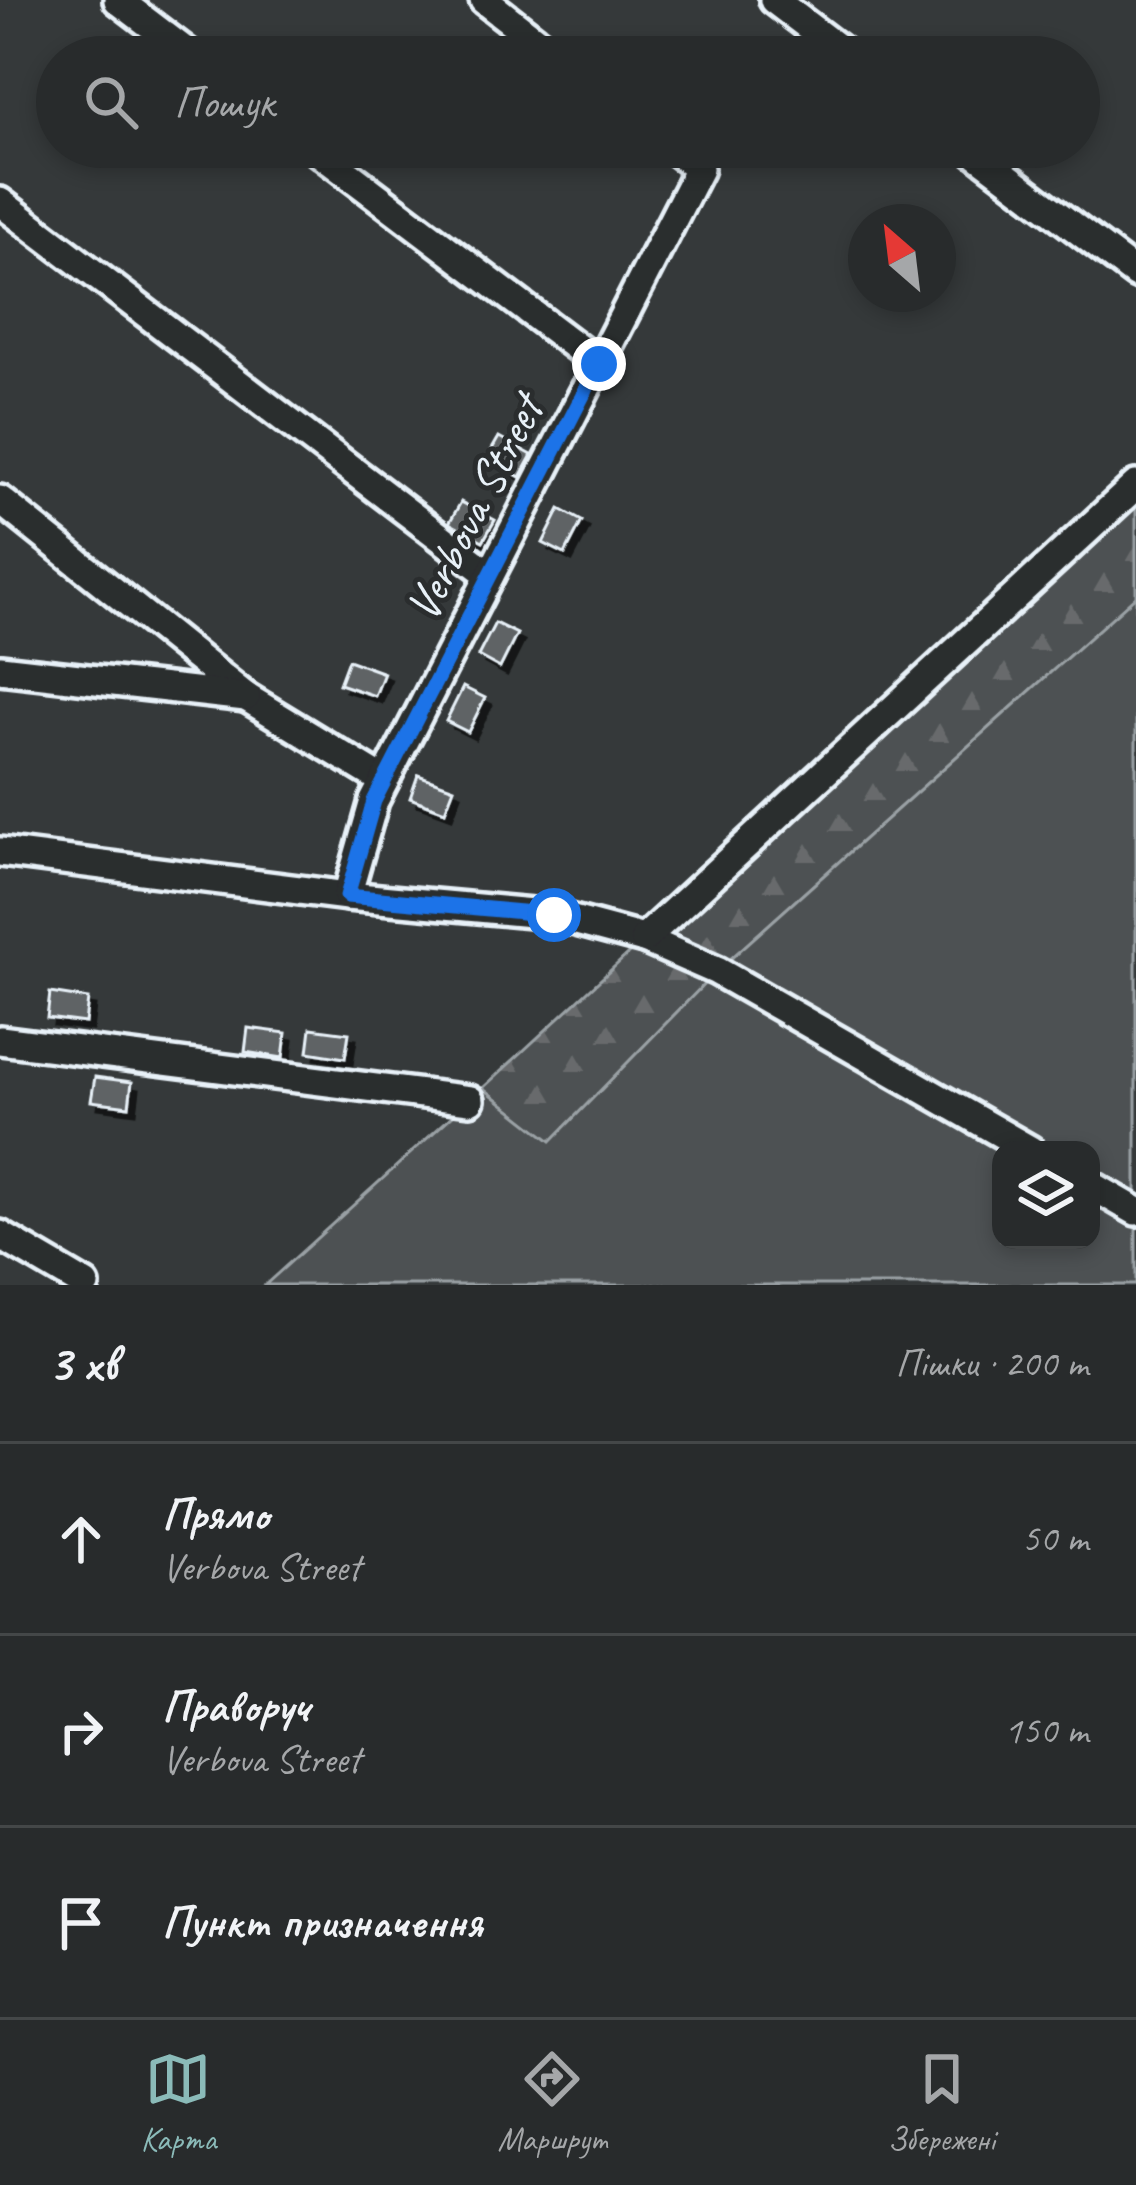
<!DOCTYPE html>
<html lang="uk">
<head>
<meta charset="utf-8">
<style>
	:root { --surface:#282b2c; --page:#303334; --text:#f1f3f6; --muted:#a5a7a9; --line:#444748; --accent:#8bbbb9 }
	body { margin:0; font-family:Caveat,sans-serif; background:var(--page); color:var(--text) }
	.controls { position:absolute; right:36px; bottom:36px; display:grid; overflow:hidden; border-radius:24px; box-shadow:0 6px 18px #0003 }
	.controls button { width:108px; height:108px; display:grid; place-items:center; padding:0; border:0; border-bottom:3px solid var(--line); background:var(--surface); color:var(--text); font:60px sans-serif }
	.compass { position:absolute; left:848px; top:204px; width:108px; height:108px; border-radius:50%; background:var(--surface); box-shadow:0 6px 18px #0003; rotate:332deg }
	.stop { position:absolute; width:36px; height:36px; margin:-27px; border:9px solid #1a73e8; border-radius:50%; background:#fff }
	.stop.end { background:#1a73e8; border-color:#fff; box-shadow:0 3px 12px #0008 }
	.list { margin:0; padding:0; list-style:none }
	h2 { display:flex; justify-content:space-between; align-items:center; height:156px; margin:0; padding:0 48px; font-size:51px }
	h2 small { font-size:39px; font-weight:400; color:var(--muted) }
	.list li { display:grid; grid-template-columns:78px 1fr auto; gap:36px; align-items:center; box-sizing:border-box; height:192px; padding:0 48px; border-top:3px solid var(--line) }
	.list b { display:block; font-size:45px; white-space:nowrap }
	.list p { margin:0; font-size:39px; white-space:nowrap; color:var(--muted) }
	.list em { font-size:39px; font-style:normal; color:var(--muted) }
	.icon { flex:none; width:66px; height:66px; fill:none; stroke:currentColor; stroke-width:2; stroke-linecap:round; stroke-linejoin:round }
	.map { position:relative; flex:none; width:1136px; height:1285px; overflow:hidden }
	.search { position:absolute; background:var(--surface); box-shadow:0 6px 18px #0003; left:36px; right:36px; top:36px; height:132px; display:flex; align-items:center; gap:30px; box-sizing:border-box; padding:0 42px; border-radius:66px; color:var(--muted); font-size:45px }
	.sheet { height:732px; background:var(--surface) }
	nav { display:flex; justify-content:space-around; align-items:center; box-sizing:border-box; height:168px; border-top:3px solid var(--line); background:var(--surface); font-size:33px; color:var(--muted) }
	nav a { display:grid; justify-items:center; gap:6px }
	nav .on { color:var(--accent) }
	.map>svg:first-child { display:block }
	.forest { fill:url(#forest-firs); stroke:#9aa1a5; stroke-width:3 }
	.garden { fill:#4d5152; stroke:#9aa1a5; stroke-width:3; fill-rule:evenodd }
	.building { fill:#5f6365; stroke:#e8f1f8; stroke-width:3; filter:url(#shadow) }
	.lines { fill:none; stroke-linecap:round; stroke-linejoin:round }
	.minor-casing { stroke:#e8f1f8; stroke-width:36 }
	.minor { stroke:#2a2d2e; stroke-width:27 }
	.route { stroke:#1a73e8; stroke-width:15 }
	.labels { text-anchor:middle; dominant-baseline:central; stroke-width:10; stroke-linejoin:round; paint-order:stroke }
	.street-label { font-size:48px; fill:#e8f1f8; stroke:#2a2d2e }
</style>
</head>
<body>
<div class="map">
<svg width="1136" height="1285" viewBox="0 0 1136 1285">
	<defs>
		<pattern id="forest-firs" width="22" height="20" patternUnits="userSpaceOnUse" patternTransform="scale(3)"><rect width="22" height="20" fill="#4d5152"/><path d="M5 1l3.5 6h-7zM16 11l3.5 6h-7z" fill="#676a6c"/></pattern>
		<filter id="shadow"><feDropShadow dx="7" dy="7" stdDeviation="0" flood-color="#0009"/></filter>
	</defs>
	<rect width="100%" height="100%" fill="#35393a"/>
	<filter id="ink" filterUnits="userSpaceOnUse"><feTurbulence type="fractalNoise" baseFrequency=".00833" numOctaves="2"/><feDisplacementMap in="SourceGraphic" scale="24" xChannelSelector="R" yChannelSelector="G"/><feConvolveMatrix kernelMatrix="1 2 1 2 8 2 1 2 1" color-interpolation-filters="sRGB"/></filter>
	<g filter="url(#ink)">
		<!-- forest -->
		<polygon class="forest" points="1136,485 1136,596 717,971 551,1142 483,1088"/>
		<!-- garden -->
		<path class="garden" d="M1136 596V1285H265L483 1088 551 1141 717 971ZM1001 1150H1091V1240H1001Z"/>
		<!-- building -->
		<g class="building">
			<polygon points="499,437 532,455 520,477 487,458"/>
			<polygon points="461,502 495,520 483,541 449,523"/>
			<polygon points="560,509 582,521 565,554 543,543"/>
			<polygon points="495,623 517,634 500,668 478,656"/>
			<polygon points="348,660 384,673 375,696 339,684"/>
			<polygon points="463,687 485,698 468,732 446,721"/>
			<polygon points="418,775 454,788 445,811 410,798"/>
			<polygon points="50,993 88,999 85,1023 47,1018"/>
			<polygon points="248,1028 286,1033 283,1058 245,1052"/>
			<polygon points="311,1028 349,1033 345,1058 308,1052"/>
			<polygon points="95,1077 132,1082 129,1106 91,1101"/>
		</g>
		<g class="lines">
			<defs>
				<g id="minor">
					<polyline points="118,0 193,57"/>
					<polyline points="484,0 557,57"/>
					<polyline points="774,0 849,57"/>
					<polyline points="312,147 599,364"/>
					<polyline points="968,147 1136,274"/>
					<polyline points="0,202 490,575"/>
					<polyline points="0,500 246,697 384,781"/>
					<polyline points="0,669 246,697"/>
					<polyline points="0,852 347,896 554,915 644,939 717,971 1030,1150"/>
					<polyline points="347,896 374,801 699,169 671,147"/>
					<polyline points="644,939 1136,485"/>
					<polyline points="0,1040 470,1100"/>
					<polyline points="1091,1185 1136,1211"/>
					<polyline points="0,1235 85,1285"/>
				</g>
			</defs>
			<!-- minor casing -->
			<use href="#minor" class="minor-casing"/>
			<!-- minor -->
			<use href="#minor" class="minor"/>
		</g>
	</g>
	<g class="lines" filter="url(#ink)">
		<!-- route -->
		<polyline class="route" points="554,915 347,896 374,801 599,364"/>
	</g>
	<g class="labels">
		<!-- street labels -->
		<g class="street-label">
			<text transform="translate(474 508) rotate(-63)">Verbova Street</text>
		</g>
	</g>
</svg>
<div class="controls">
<button><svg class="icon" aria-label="layers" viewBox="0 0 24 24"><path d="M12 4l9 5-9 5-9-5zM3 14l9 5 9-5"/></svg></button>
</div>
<svg class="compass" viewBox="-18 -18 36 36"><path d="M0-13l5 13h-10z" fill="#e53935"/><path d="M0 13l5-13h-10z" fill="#a5a7a9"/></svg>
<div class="stop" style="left:554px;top:915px"></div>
<div class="stop end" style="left:599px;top:364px"></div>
<div class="search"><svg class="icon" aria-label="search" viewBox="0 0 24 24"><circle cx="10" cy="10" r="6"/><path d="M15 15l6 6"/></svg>Пошук</div>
</div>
<section class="sheet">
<h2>3 хв<small>Пішки · 200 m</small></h2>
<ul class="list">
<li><svg class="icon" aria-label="ahead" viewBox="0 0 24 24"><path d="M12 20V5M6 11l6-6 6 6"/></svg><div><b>Прямо</b><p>Verbova Street</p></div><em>50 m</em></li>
<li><svg class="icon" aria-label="right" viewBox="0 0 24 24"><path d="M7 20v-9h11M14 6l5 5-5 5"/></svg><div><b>Праворуч</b><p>Verbova Street</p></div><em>150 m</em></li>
<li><svg class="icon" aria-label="arrive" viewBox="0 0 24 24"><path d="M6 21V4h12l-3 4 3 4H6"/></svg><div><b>Пункт призначення</b></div></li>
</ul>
</section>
<nav>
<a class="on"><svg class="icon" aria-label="map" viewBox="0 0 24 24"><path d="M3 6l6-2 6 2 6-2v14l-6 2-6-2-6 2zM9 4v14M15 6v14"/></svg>Карта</a>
<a><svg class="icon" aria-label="directions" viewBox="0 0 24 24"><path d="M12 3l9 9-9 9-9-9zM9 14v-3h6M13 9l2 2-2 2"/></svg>Маршрут</a>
<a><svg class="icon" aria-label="saved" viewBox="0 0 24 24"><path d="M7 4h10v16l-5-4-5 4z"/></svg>Збережені</a>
</nav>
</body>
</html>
